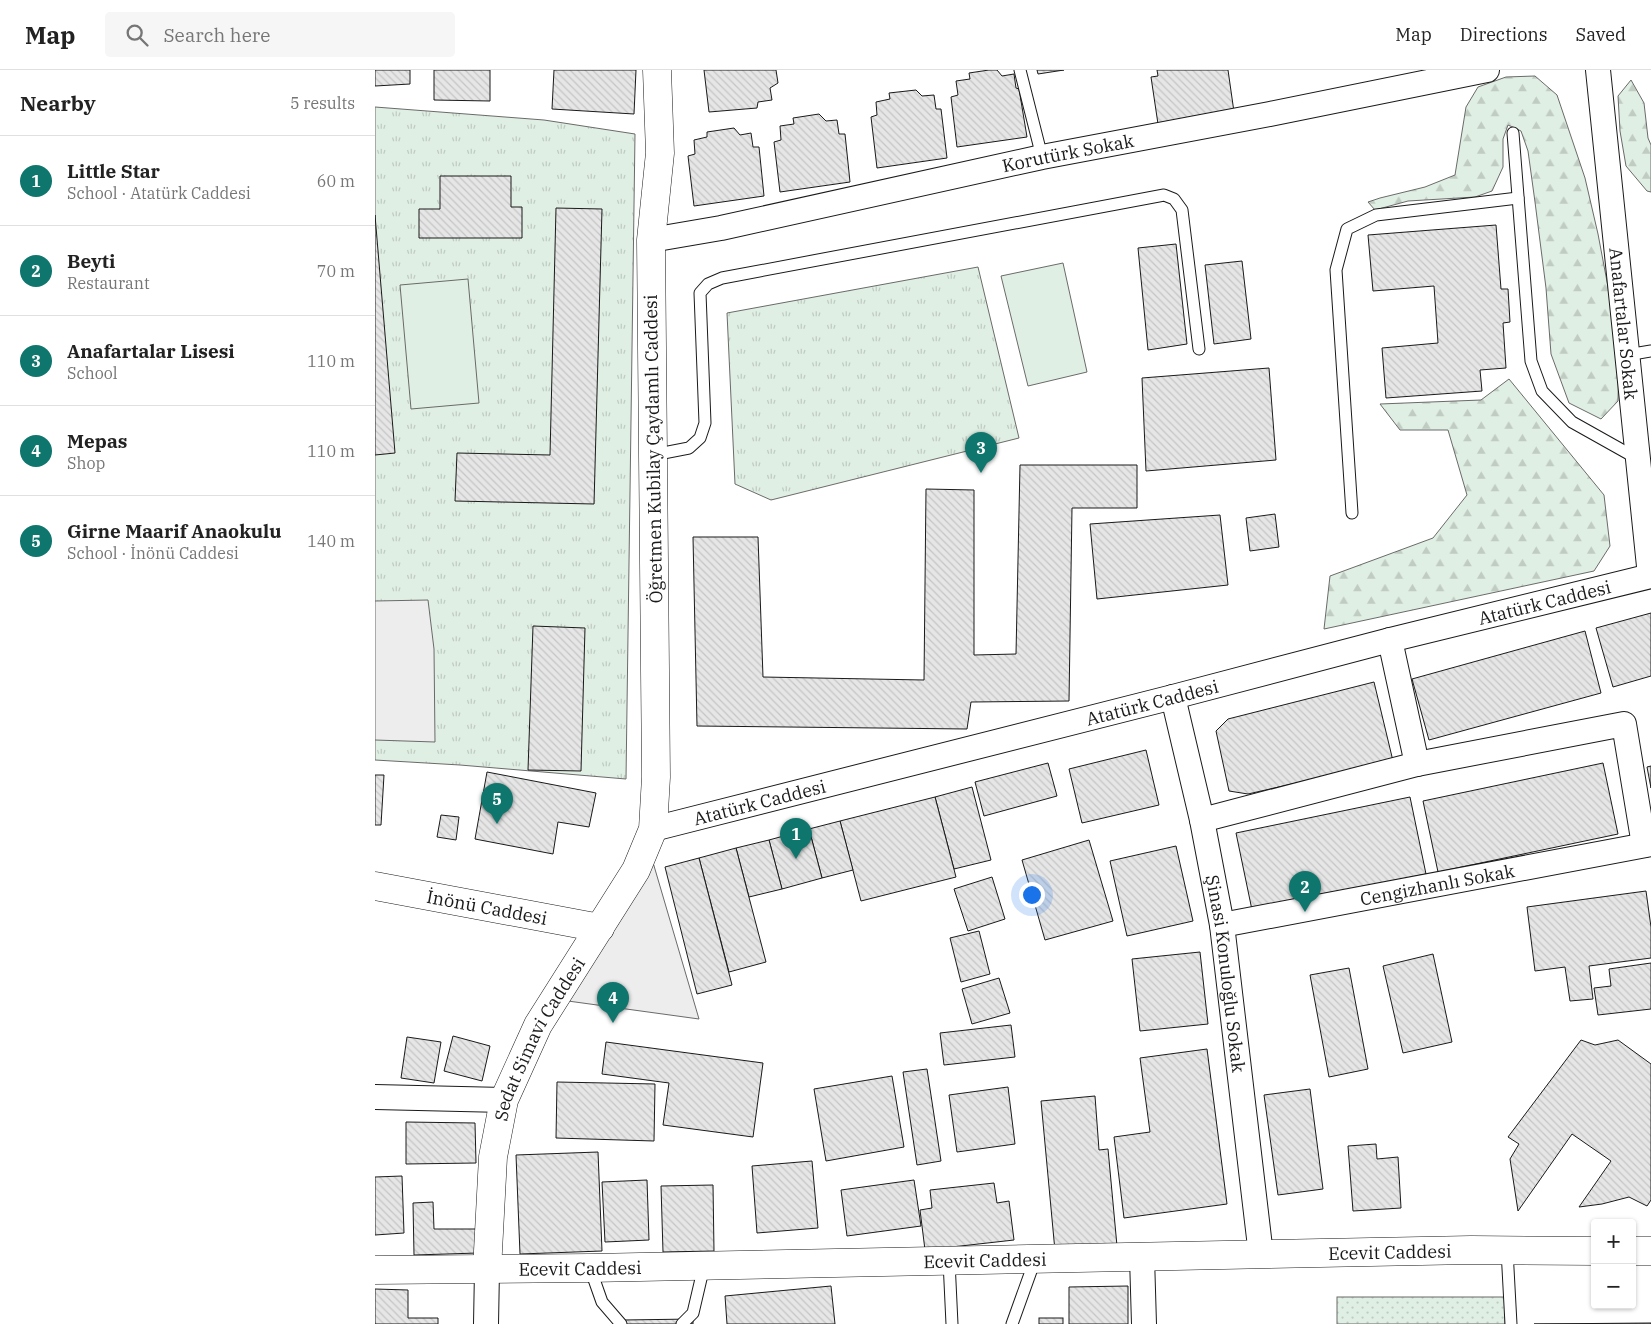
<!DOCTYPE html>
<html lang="en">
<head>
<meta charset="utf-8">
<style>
	:root { --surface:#fff; --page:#f6f6f6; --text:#222; --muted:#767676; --line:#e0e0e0; --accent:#0f766e }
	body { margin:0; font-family:"IBM Plex Serif",serif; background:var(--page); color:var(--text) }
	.controls { position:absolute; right:15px; bottom:15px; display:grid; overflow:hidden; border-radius:5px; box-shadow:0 1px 4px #0004 }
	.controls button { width:45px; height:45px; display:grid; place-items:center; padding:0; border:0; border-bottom:1px solid var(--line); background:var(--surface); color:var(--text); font:25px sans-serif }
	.you { position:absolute; left:656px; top:824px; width:18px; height:18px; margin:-12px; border:4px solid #fff; border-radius:50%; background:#1a73e8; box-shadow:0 0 0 8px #1a73e833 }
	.badge { display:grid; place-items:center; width:32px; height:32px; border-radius:50%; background:var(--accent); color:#fff; font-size:16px; font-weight:700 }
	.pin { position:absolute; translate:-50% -41px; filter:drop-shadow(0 1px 2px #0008) }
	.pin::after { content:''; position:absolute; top:26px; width:18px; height:15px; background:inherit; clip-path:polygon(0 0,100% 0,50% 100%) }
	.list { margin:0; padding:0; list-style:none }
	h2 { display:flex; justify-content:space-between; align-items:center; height:65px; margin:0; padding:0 20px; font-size:21px }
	h2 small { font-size:16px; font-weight:400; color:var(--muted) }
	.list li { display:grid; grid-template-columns:32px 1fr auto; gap:15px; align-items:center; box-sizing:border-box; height:90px; padding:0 20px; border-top:1px solid var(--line) }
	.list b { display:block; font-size:19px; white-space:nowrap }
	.list p { margin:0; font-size:16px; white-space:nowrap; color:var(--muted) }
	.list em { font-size:16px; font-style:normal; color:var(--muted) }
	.icon { flex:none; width:28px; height:28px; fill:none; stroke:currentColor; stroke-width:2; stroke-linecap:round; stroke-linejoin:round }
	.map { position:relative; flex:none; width:1276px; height:1254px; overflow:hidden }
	header { display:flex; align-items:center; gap:30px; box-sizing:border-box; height:70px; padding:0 25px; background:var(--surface); border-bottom:1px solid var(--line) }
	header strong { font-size:24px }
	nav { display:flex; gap:28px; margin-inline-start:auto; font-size:18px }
	.search { width:350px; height:45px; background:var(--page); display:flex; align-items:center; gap:12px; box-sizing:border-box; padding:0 18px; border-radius:5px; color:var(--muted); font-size:19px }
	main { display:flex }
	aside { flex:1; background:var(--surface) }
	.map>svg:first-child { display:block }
	.grass { fill:url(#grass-dots); stroke:#6a6a6a }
	.forest { fill:url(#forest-firs); stroke:#6a6a6a }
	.park { fill:url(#park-tufts); stroke:#6a6a6a }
	.pitch { fill:#e0efe3; stroke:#6a6a6a }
	.parking { fill:#ededed; stroke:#6a6a6a }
	.building { fill:url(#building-back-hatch); stroke:#1a1a1a }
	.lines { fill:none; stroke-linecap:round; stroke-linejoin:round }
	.service-casing { stroke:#1a1a1a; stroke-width:13 }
	.minor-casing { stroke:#1a1a1a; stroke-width:26 }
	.tertiary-casing { stroke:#1a1a1a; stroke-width:29 }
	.secondary-casing { stroke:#1a1a1a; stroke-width:29 }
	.service { stroke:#fff; stroke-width:11 }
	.minor { stroke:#fff; stroke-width:24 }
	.tertiary { stroke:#fff; stroke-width:28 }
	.secondary { stroke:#fff; stroke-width:28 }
	.labels { text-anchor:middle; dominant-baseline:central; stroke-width:4; stroke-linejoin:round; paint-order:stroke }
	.street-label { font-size:18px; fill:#1a1a1a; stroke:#fff }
</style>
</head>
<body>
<header>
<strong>Map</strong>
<div class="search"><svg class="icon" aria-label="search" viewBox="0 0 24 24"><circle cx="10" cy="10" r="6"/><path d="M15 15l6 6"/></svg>Search here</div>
<nav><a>Map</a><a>Directions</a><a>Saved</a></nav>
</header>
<main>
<aside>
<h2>Nearby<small>5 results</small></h2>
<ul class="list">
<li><span class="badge">1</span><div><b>Little Star</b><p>School · Atatürk Caddesi</p></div><em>60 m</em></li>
<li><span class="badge">2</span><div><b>Beyti</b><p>Restaurant</p></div><em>70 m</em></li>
<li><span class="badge">3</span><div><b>Anafartalar Lisesi</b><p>School</p></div><em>110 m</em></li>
<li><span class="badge">4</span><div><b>Mepas</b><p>Shop</p></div><em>110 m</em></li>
<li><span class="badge">5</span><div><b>Girne Maarif Anaokulu</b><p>School · İnönü Caddesi</p></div><em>140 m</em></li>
</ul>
</aside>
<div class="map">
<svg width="1276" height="1254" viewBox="0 0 1276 1254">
	<defs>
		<pattern id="grass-dots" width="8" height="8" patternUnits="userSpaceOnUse" patternTransform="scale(1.25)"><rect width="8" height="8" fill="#e0efe3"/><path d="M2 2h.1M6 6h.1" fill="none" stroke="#c0ccc2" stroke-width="1.8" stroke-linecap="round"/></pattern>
		<pattern id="forest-firs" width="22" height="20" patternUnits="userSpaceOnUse" patternTransform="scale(1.25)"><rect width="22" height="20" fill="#e0efe3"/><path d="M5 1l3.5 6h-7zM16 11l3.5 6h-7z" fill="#c0ccc2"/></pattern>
		<pattern id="park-tufts" width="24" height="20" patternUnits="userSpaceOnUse" patternTransform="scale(1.25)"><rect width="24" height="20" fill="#e0efe3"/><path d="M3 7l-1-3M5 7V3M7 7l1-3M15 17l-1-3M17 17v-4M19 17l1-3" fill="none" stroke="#c0ccc2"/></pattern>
		<pattern id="building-back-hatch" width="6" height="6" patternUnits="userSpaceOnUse" patternTransform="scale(1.25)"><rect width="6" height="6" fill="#e6e6e6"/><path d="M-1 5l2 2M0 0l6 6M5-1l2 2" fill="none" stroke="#c5c5c5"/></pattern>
	</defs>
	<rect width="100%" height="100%" fill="#fff"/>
	<!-- grass -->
	<rect class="grass" x="962" y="1227" width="168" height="27"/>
	<!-- forest -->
	<g class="forest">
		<polygon points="1160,6 1182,25 1210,108 1223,164 1244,275 1243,331 1226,349 1194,333 1176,284 1171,218 1160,132 1153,81 1146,61 1133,55 1128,69 1128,97 1117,121 1100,127 1033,131 1000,140 993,132 1005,128 1050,117 1080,105 1091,37 1103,17 1131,7"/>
		<polygon points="1256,10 1269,33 1273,68 1276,75 1276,122 1272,121 1251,96 1245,61 1243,26"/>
		<polygon points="1134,309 1229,425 1235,476 1219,501 949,559 955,506 1058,468 1092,425 1073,360 1025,360 1005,334 1106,330"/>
	</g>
	<!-- park -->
	<g class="park">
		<polygon points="0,37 169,50 260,64 251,709 85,695 0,690"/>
		<polygon points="603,197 644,368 396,430 360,414 352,243"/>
	</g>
	<!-- pitch -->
	<g class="pitch">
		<polygon points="688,193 712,302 653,316 626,206"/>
		<polygon points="93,209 104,333 36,339 25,215"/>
	</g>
	<!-- parking -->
	<g class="parking">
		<polygon points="53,530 59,579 60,672 0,670 0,531"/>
		<polygon points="277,789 324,949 193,931"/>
	</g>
	<!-- building -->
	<g class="building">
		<polygon points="0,0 35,0 35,14 0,16"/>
		<polygon points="59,0 115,0 115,31 59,30"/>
		<polygon points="179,0 261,0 259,44 177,39"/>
		<polygon points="329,0 401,0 403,13 395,18 397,30 383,32 382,38 334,42"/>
		<polygon points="614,0 622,0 627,6 639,4 641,18 644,19 652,67 582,77 576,27 583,25 581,11 595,9 594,3"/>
		<polygon points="662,0 689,0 663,4"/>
		<polygon points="782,0 853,0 859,42 783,54 776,7 783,6"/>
		<polygon points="541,20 547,26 559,25 561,39 566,39 572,88 502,98 496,47 502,45 501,32 515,29 514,23"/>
		<polygon points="444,44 451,51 462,50 464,64 470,64 475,112 405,122 399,72 406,70 405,56 419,54 418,48"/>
		<polygon points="359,58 365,65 376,63 378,77 384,77 389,126 319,136 313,86 320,84 319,70 332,67 332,62"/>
		<polygon points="65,106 136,106 136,137 147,137 147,168 44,168 44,139 65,139"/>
		<polygon points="181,138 227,139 219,434 80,431 82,383 175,385"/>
		<polygon points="0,145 20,383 0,385"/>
		<polygon points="1121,155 1126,219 1133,219 1135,252 1128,253 1131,298 1105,300 1107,321 1011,328 1007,278 1063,273 1059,216 998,221 993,165"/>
		<polygon points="801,174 812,274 773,280 763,178"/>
		<polygon points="867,191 876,269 839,274 830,195"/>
		<polygon points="894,298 901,390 771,401 767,308"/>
		<polygon points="645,395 762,395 762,438 697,438 694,631 596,632 592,659 322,656 318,467 383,467 388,607 549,610 551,419 599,420 599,585 641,584"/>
		<polygon points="900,444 904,477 875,481 871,448"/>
		<polygon points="845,445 853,515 722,529 715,454"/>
		<polygon points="1276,543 1276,606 1238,617 1221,558"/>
		<polygon points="158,556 210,558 206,701 153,700"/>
		<polygon points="1210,561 1226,623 1054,670 1037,609"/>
		<polygon points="999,612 1018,691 873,724 854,721 841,661 853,649"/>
		<polygon points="771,680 784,735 707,753 694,699"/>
		<polygon points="673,693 682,726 609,746 600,712"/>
		<polygon points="1228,693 1243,764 1063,802 1048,731"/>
		<polygon points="1276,696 1276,718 1272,697"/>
		<polygon points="112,702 221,723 214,757 183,752 178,784 100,769"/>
		<polygon points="0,705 9,705 6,755 0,755"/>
		<polygon points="597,717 616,790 579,799 560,727"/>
		<polygon points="560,727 581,807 486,831 465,751"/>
		<polygon points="1035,727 1051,804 877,840 861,763"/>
		<polygon points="66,745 84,747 81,770 62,767"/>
		<polygon points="465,751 478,800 447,808 434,759"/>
		<polygon points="434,759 447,808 407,819 394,770"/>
		<polygon points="394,770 407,819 374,827 361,778"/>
		<polygon points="714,770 738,851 670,870 647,790"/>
		<polygon points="801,776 818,851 752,866 735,791"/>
		<polygon points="361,778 391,892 354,902 324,788"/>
		<polygon points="324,788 357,915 322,924 290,797"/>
		<polygon points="617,807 630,849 593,861 579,819"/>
		<polygon points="1271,821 1276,857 1276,888 1214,896 1218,929 1195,931 1190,897 1160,901 1152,837"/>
		<polygon points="604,861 615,904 586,912 575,868"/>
		<polygon points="825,882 833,954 765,961 757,889"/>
		<polygon points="1058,884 1077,972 1028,983 1008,896"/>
		<polygon points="1276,893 1276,939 1223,945 1219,918 1236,916 1234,899"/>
		<polygon points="974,898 993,999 954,1007 935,905"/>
		<polygon points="624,908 635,943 597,954 587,919"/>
		<polygon points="636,955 640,987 569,995 565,963"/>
		<polygon points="78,966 115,976 107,1011 69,1001"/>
		<polygon points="32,967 66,972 59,1013 26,1008"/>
		<polygon points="1206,970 1220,975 1243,970 1276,994 1276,1130 1272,1136 1254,1127 1227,1134 1204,1137 1236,1091 1197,1064 1143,1141 1135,1089 1144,1074 1133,1067"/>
		<polygon points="231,972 388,993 378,1067 288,1055 294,1013 227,1004"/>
		<polygon points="832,979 852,1134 749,1148 739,1067 775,1062 765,988"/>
		<polygon points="552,999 566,1091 542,1095 528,1002"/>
		<polygon points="517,1006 529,1077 451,1091 439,1019"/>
		<polygon points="182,1012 280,1014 279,1071 181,1068"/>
		<polygon points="633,1017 640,1074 582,1082 574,1025"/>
		<polygon points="935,1019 948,1119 903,1125 889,1025"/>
		<polygon points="720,1026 724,1080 733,1079 742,1176 680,1181 666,1031"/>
		<polygon points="31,1052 100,1053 101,1093 31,1094"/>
		<polygon points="1001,1074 1002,1089 1023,1087 1026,1138 978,1141 973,1076"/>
		<polygon points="223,1082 227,1181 145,1184 141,1085"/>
		<polygon points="437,1091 443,1158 382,1163 377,1096"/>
		<polygon points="27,1106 29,1163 0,1165 0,1107"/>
		<polygon points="272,1110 274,1170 230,1172 227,1112"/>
		<polygon points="539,1110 546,1156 472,1166 466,1120"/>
		<polygon points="619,1113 622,1133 634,1131 639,1170 550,1180 545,1140 557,1138 555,1120"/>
		<polygon points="338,1115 339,1181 288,1182 286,1116"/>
		<polygon points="58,1132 59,1159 102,1159 103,1183 39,1185 38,1133"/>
		<polygon points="456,1216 460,1254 352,1254 350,1226"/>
		<polygon points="753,1216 753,1254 694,1254 694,1217"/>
		<polygon points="0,1219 33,1220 33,1248 63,1248 63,1254 0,1254"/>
		<rect x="664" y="1248" width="24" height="6"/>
		<polygon points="318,1249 318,1254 248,1254 248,1250"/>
		<polygon points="1276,1253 1276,1254 1159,1254"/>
	</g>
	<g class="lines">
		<defs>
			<g id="service">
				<polyline points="645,0 667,87"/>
				<polyline points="1138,63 1156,291 1167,321 1197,352 1263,389"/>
				<polyline points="1252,285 1276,281"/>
				<polyline points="278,385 314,378 325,368 330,353 325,223 333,214 347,208 789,125 799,129 807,140 824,279"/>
				<polyline points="977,443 961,200 972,159 1001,145 1143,128"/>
				<polyline points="1132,1180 1136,1254"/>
				<polyline points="574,1191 577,1254"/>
				<polyline points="215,1198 227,1232 246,1254"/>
				<polyline points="307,1254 318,1243 329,1196"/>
				<polyline points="637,1254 660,1190"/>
			</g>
			<g id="minor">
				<path id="s1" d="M1223 0 1275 506"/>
				<path id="s2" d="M276 170 346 158 667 87 895 44 1112 0"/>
				<polyline points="1015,570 1042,694"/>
				<path id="s3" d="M798 627 827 750 847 855 886 1185"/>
				<polyline points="827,750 1042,694 1249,654 1269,775"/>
				<path id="s4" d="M278 759 798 627 1015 570 1276 506"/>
				<path id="s5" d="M847 855 1276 774"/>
				<polyline points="0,1027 129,1030"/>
				<polyline points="767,1187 769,1254"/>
				<polyline points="111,1254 112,1200"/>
			</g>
			<g id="tertiary">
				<path id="s6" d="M0 816 225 858"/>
				<path id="s7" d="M112 1200 118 1087 129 1030 163 955 261 800 278 759 281 707 276 170 285 83 282 0"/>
			</g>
			<g id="secondary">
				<polyline points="1257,1181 1276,1181"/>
				<path id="s8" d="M0 1200 215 1198 1096 1180 1220 1181"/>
			</g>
		</defs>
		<!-- service casing -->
		<use href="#service" class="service-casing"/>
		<!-- minor casing -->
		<use href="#minor" class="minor-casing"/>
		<!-- tertiary casing -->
		<use href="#tertiary" class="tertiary-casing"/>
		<!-- secondary casing -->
		<use href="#secondary" class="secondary-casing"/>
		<!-- service -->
		<use href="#service" class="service"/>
		<!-- minor -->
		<use href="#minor" class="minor"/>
		<!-- tertiary -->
		<use href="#tertiary" class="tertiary"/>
		<!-- secondary -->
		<use href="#secondary" class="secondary"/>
	</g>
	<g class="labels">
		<!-- street labels -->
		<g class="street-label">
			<text stroke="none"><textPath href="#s2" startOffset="426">Korutürk Sokak</textPath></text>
			<text stroke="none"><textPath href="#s1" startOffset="255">Anafartalar Sokak</textPath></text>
			<text transform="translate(278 379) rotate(-91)">Öğretmen Kubilay Çaydamlı Caddesi</text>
			<text stroke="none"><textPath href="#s4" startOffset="920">Atatürk Caddesi</textPath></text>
			<text stroke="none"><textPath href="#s4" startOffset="515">Atatürk Caddesi</textPath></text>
			<text stroke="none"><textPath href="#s4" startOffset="110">Atatürk Caddesi</textPath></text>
			<text stroke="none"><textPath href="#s5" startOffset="219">Cengizhanlı Sokak</textPath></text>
			<text stroke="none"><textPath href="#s6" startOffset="114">İnönü Caddesi</textPath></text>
			<text stroke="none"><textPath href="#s3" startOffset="282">Şinasi Konuloğlu Sokak</textPath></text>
			<text stroke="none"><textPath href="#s7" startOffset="241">Sedat Simavi Caddesi</textPath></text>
			<text stroke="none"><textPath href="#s8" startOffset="1015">Ecevit Caddesi</textPath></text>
			<text stroke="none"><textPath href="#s8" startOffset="610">Ecevit Caddesi</textPath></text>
			<text stroke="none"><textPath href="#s8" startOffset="205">Ecevit Caddesi</textPath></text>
		</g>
	</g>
</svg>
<div class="controls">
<button>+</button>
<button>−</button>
</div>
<div class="you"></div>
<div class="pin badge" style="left:421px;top:789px">1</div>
<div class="pin badge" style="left:930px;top:842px">2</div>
<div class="pin badge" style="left:606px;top:403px">3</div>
<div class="pin badge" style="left:238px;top:953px">4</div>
<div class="pin badge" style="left:122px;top:754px">5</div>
</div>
</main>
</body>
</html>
